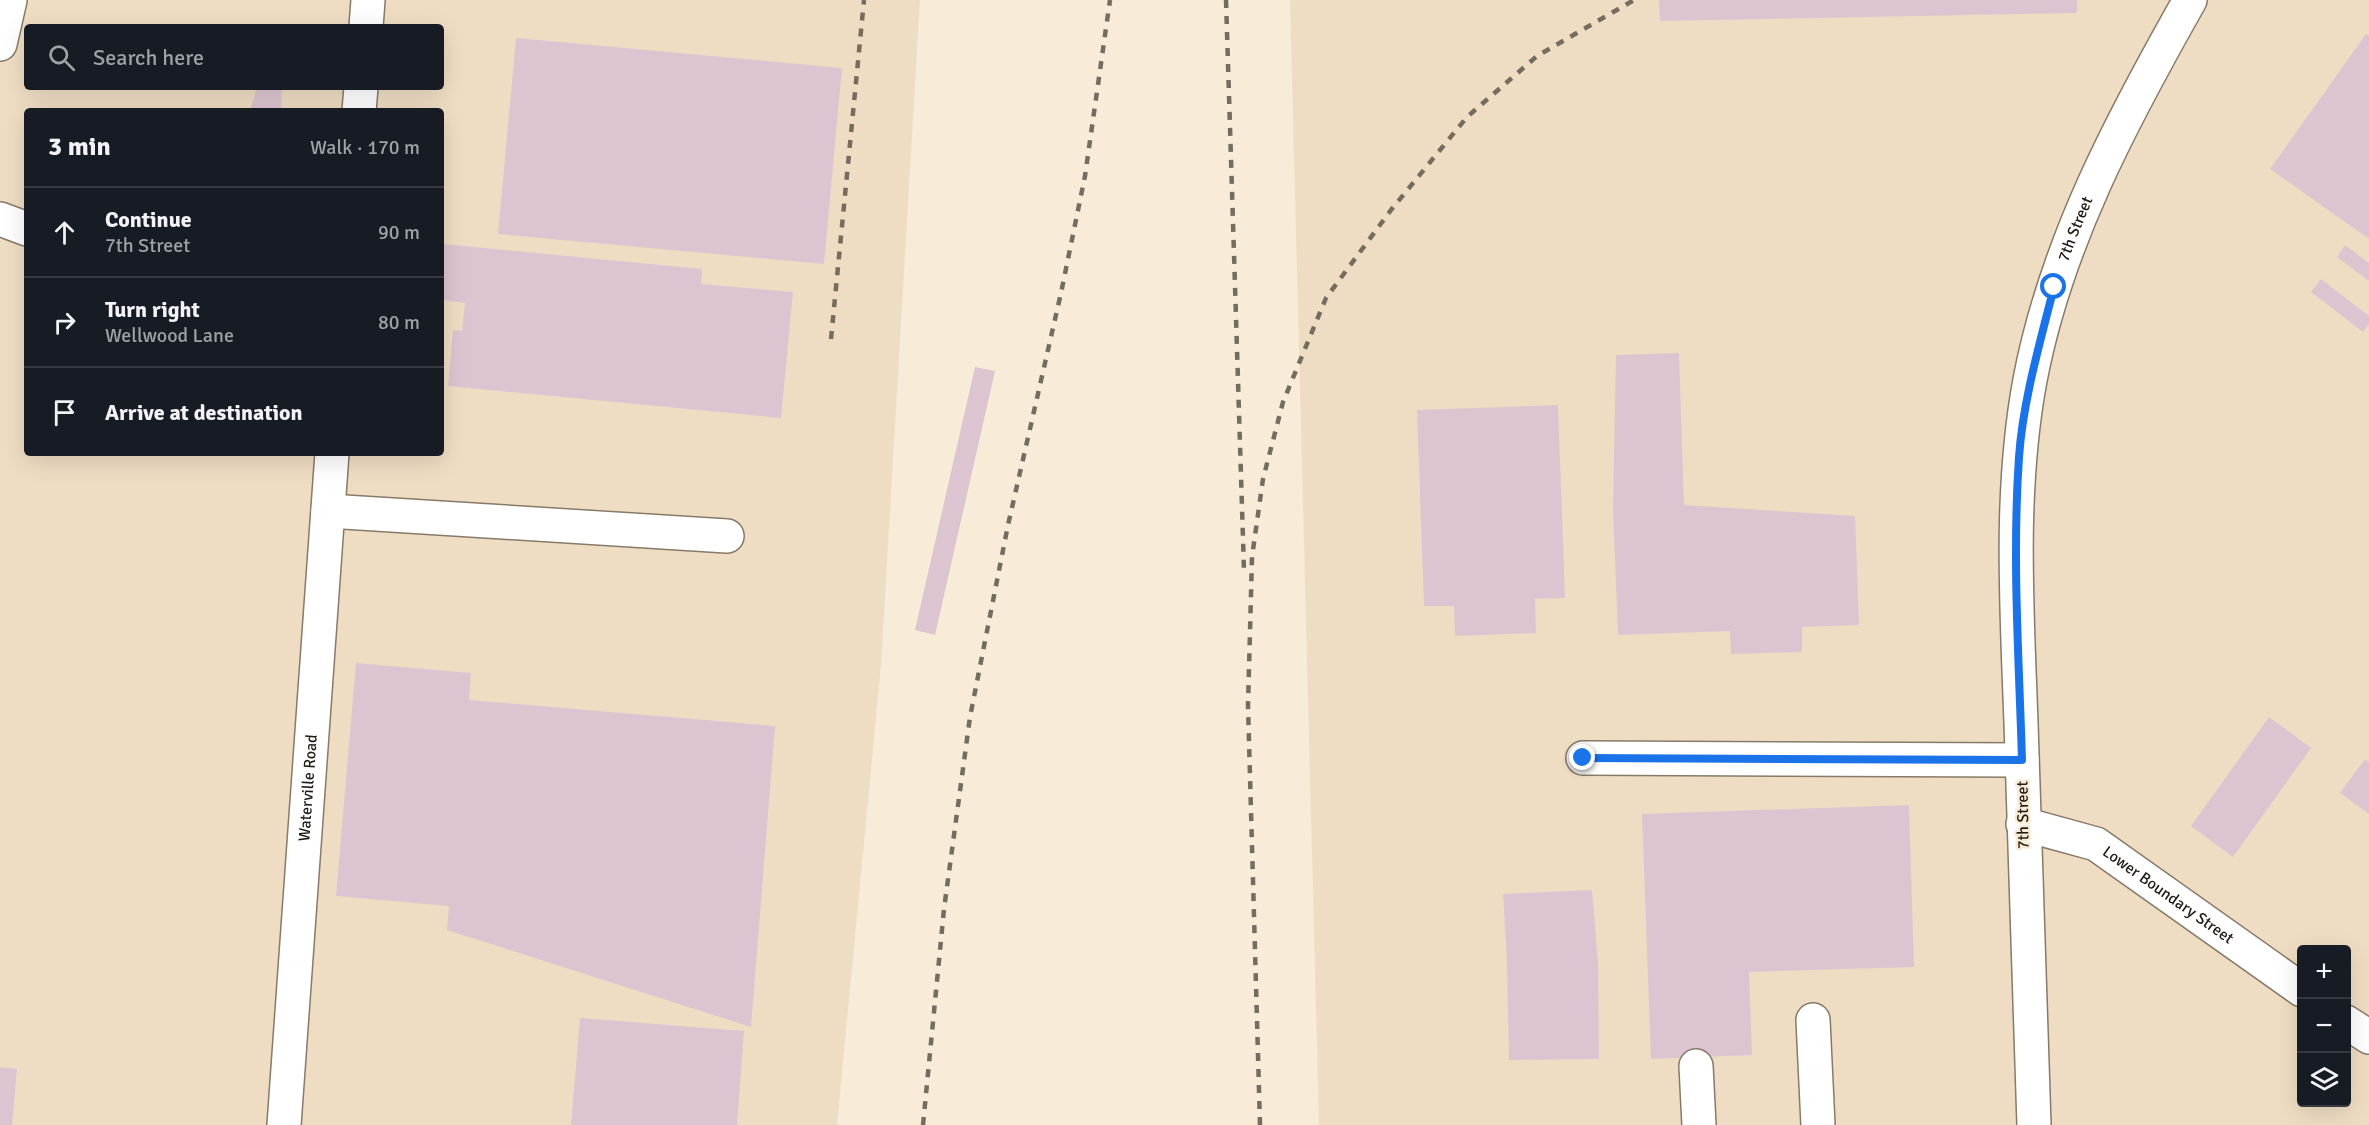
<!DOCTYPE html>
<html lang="en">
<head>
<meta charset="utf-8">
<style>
	:root { --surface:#171b24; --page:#242831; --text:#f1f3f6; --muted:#9ea1a6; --line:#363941 }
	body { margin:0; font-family:Signika,sans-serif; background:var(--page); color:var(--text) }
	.controls { position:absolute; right:18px; bottom:18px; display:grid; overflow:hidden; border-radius:6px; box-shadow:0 6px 24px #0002 }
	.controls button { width:54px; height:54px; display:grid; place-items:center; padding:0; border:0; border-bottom:2px solid var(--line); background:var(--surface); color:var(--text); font:30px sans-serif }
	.stop { position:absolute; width:18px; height:18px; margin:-14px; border:4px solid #1a73e8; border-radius:50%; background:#fff }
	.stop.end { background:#1a73e8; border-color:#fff; box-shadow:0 2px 6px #0008 }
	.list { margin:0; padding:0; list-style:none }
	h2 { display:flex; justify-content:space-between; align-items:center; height:78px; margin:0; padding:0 24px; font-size:26px }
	h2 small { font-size:20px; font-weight:400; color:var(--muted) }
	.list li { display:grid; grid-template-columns:39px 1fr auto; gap:18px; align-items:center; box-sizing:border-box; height:90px; padding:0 24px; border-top:2px solid var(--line) }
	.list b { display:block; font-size:22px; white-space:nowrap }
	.list p { margin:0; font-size:20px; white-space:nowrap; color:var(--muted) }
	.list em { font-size:20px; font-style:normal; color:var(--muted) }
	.icon { flex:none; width:33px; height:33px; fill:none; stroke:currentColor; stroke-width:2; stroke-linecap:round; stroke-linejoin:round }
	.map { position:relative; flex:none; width:2369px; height:1125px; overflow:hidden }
	.search { position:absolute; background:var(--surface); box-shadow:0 6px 24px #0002; left:24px; top:24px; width:420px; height:66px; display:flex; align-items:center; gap:15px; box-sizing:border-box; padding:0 21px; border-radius:6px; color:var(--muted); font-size:22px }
	.panel { position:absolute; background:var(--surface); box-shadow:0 6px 24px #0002; left:24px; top:108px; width:420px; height:348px; border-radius:6px }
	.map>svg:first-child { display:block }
	.built { fill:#efddc3; fill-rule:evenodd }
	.building { fill:#dcc5d0 }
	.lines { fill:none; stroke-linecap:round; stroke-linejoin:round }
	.minor-casing { stroke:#867a69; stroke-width:36 }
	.minor { stroke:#fff; stroke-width:33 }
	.rail { stroke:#746c5f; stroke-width:4.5; stroke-dasharray:8 8; stroke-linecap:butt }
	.route { stroke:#1a73e8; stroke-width:8 }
	.labels { text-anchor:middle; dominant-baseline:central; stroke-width:5; stroke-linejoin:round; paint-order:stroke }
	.street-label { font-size:16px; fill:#201b14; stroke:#f8ebd7 }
</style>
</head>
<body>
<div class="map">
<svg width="2369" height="1125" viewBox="0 0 2369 1125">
	<rect width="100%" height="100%" fill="#f8ebd7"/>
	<!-- built -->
	<g class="built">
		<path d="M0 0H920L881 665 837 1125H0ZM27 27H441V87H27ZM27 111H441V453H27Z"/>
		<path d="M1290 0H2369V1125H1319ZM2302 950H2346V1102H2302Z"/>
	</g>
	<!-- building -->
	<g class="building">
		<polygon points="1659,0 2077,0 2077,13 1660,21"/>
		<polygon points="2366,34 2369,36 2369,239 2270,169"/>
		<polygon points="516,38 842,68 824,264 498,234"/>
		<polygon points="257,87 282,87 281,111 250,111"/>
		<polygon points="443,244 702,269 701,284 793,292 781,418 448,386 453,330 462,331 465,303 441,300"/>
		<polygon points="2345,245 2369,263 2369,281 2337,257"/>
		<polygon points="2321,279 2369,316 2369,324 2363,332 2311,292"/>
		<polygon points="1679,353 1684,505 1855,516 1859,625 1802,627 1802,652 1731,654 1730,631 1618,635 1613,510 1616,355"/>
		<polygon points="975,367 995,371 935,635 915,630"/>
		<polygon points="1558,405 1565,598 1535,599 1536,633 1455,636 1454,606 1424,606 1417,410"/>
		<polygon points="356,663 471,673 469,700 775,726 751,1027 447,930 449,906 336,896"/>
		<polygon points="2269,717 2311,748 2233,857 2191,826"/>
		<polygon points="2365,759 2369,762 2369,814 2340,793"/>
		<polygon points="1909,805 1914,967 1749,972 1752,1055 1651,1059 1642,814"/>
		<polygon points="1592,890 1598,963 1599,1059 1509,1060 1507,963 1503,894"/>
		<polygon points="580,1018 744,1031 737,1125 571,1125"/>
		<polygon points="0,1067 17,1069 12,1125 0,1125"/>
	</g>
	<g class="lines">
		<defs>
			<g id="minor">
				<polyline points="366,27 368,0"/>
				<polyline points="0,44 10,0"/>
				<polyline points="359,111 361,87"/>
				<polyline points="0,219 27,229"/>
				<polyline points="328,511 727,536"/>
				<polyline points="1583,758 2022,760"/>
				<path id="s1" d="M2023 824 2096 844 2302 990"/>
				<polyline points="1813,1020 1818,1125"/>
				<polyline points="2346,1022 2369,1037"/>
				<polyline points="1696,1066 1699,1125"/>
				<path id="s2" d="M284 1125 332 453"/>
				<path id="s3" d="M2034 1125C2029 991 2025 857 2021 723 2017 609 2009 493 2030 380 2056 243 2122 120 2190 0"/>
			</g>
		</defs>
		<!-- minor casing -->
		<use href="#minor" class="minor-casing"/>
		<!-- minor -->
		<use href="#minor" class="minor"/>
		<!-- rail -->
		<g class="rail">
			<polyline points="1226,0 1244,571"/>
			<polyline points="831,339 864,0"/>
			<polyline points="923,1125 944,909 970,717 1008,525 1061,293 1085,176 1110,0"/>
			<polyline points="1260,1125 1248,706 1252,557 1263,479 1283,402 1326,298 1391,210 1467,117 1537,56 1634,0"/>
		</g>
	</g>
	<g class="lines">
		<!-- route -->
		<path class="route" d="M1583 758 2022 760C2019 659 2012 558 2019 457 2023 400 2040 343 2054 287"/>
	</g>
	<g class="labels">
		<!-- street labels -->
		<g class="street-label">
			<text stroke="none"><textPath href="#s3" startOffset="904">7th Street</textPath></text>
			<text stroke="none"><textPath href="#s2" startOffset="338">Waterville Road</textPath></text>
			<text transform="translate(2023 815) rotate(-91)">7th Street</text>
			<text stroke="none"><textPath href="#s1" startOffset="164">Lower Boundary Street</textPath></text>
		</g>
	</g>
</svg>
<div class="controls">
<button>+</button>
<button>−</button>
<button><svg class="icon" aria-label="layers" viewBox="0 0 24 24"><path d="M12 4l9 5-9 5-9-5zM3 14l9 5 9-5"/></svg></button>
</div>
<div class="stop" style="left:2054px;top:287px"></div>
<div class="stop end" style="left:1583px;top:758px"></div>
<div class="search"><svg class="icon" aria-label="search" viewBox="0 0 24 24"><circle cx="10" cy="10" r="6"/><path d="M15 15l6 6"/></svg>Search here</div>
<section class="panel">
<h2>3 min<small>Walk · 170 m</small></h2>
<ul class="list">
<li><svg class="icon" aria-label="ahead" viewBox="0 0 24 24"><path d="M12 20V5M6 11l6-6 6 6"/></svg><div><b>Continue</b><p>7th Street</p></div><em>90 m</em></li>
<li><svg class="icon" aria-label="right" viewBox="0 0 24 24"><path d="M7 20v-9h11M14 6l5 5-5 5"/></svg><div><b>Turn right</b><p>Wellwood Lane</p></div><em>80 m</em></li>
<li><svg class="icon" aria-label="arrive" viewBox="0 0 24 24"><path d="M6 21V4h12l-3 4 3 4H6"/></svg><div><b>Arrive at destination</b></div></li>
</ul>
</section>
</div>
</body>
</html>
